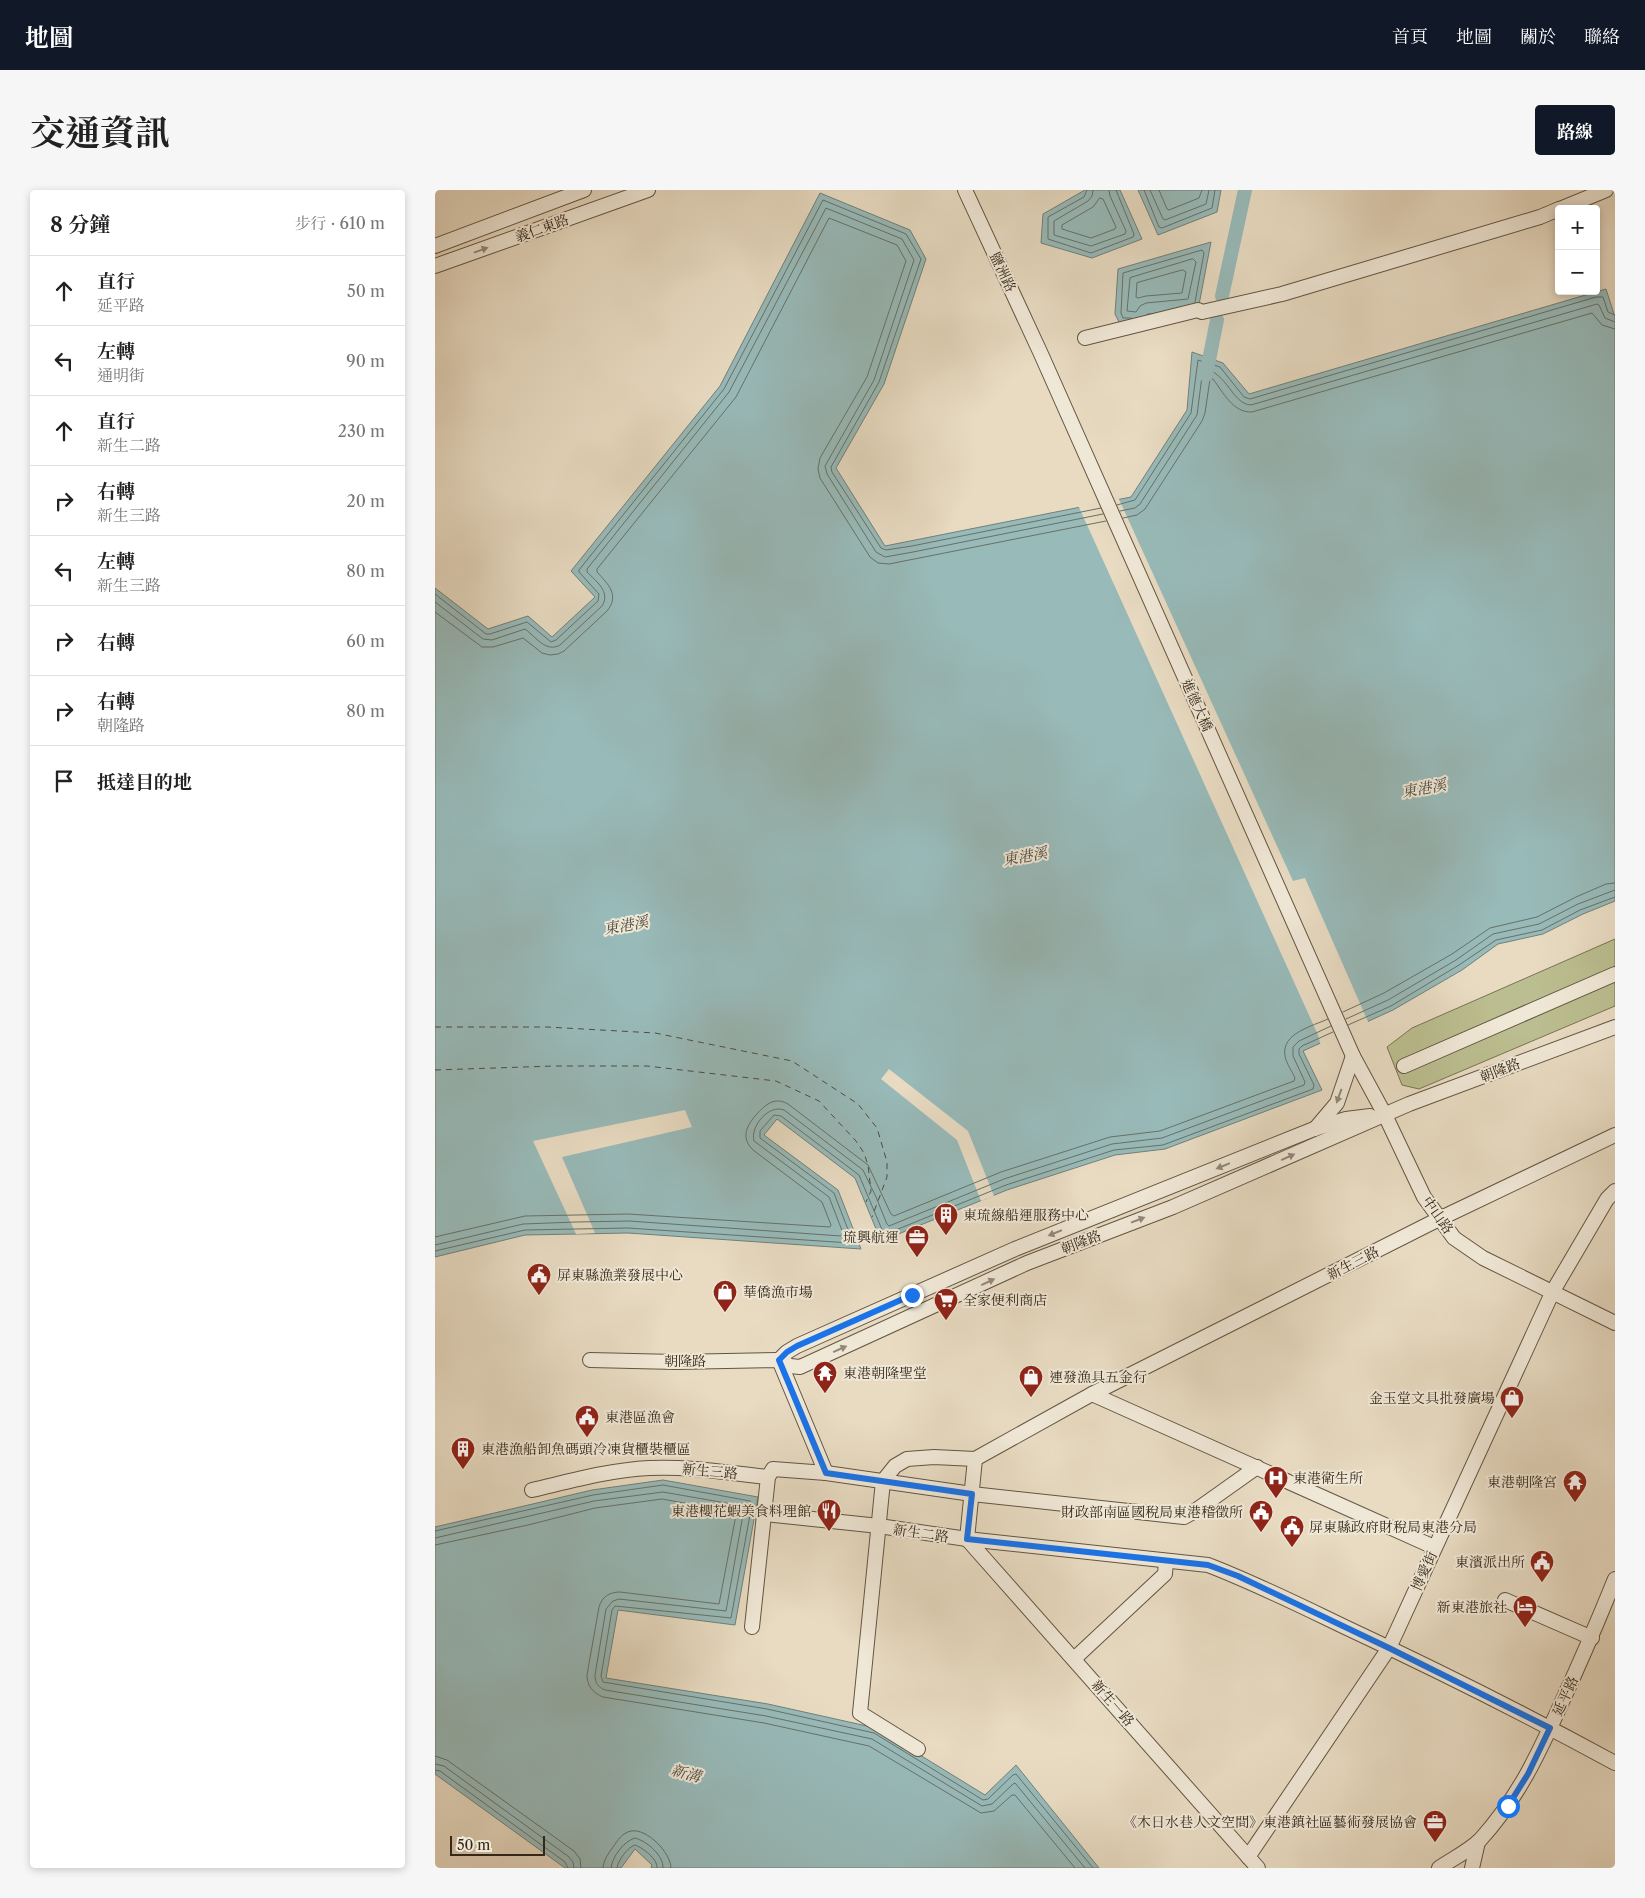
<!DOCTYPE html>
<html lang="zh-TW">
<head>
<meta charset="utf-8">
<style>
	:root { --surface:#fff; --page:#f6f6f6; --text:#222; --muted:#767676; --line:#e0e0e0; --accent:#111827 }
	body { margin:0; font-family:"Libre Caslon Text","Noto Serif TC",serif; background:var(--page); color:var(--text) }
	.controls { position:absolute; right:15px; top:15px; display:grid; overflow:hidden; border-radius:5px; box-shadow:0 2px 8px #0003 }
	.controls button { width:45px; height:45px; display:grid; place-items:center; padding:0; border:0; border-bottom:1px solid var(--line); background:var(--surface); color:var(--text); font:25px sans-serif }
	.scale { position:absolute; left:15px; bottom:12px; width:95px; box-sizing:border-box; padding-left:5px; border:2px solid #362818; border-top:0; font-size:14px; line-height:18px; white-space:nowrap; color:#362818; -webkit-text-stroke:4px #f0e8d7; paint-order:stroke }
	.stop { position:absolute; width:15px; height:15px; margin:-11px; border:4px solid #1a73e8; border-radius:50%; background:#fff }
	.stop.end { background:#1a73e8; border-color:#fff; box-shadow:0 1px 5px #0008 }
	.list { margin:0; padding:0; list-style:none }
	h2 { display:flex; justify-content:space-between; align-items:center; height:65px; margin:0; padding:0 20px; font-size:21px }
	h2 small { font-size:16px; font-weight:400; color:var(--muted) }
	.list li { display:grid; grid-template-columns:32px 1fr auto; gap:15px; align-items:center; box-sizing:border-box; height:70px; padding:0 20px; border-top:1px solid var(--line) }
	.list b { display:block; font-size:19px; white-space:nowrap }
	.list p { margin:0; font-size:16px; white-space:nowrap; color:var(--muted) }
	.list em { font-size:16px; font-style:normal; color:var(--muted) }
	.icon { flex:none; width:28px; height:28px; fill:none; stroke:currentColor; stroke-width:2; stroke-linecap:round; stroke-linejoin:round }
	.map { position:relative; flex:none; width:1180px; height:1678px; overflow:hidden; border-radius:5px }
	header { display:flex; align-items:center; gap:30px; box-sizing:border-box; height:70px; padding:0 25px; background:var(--accent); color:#fff }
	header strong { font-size:24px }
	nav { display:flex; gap:28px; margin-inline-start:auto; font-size:18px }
	.intro { display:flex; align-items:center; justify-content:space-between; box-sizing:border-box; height:120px; padding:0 30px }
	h1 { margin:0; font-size:35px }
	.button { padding:12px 22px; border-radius:5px; background:var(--accent); color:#fff; font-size:18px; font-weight:700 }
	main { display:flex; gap:30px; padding:0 30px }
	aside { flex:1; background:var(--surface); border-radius:5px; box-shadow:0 2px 8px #0003 }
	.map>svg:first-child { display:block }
	.green { fill:#bbbe90; stroke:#787354 }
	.water { fill:#98bab9; stroke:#718079 }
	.pier { fill:#e8dbc2 }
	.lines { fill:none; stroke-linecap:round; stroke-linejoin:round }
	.shore { stroke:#677168; stroke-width:1 }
	.canal { stroke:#98bab9; stroke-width:14 }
	.ferry { stroke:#4e4c40; stroke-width:1; stroke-dasharray:6 5; stroke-linecap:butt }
	.minor-casing { stroke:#625542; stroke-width:16 }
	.minor { stroke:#f0e8d7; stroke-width:14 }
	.oneway { fill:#938878 }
	.route { stroke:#1a73e8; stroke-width:6 }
	.labels { text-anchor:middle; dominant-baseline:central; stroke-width:4; stroke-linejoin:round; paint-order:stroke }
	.street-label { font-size:14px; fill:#362818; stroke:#f0e8d7 }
	.poi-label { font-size:14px; fill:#362818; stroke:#f0e8d7; text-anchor:start }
	.water-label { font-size:15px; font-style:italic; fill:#4e4c40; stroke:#f0e8d7 }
</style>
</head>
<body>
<header>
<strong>地圖</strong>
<nav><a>首頁</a><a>地圖</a><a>關於</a><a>聯絡</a></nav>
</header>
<div class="intro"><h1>交通資訊</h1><a class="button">路線</a></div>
<main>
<aside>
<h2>8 分鐘<small>步行 · 610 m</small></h2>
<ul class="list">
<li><svg class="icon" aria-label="ahead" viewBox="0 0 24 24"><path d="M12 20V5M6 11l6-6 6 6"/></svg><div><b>直行</b><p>延平路</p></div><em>50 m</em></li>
<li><svg class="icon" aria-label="left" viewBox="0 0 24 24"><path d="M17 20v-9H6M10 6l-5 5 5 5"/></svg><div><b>左轉</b><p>通明街</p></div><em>90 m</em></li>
<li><svg class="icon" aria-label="ahead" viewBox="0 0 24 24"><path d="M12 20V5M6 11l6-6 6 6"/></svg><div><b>直行</b><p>新生二路</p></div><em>230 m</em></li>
<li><svg class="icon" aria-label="right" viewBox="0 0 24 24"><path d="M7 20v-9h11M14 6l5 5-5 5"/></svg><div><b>右轉</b><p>新生三路</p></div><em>20 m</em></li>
<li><svg class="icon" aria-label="left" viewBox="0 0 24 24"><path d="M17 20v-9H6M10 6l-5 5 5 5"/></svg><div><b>左轉</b><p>新生三路</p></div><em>80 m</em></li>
<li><svg class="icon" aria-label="right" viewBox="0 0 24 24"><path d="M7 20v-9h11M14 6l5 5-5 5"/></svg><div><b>右轉</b></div><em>60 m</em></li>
<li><svg class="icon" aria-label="right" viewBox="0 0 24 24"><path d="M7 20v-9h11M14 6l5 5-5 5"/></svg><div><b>右轉</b><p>朝隆路</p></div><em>80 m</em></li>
<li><svg class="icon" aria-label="arrive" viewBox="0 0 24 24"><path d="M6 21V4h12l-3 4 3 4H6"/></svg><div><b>抵達目的地</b></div></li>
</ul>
</aside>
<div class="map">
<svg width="1180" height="1678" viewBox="0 0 1180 1678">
	<rect width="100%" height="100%" fill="#e8dbc2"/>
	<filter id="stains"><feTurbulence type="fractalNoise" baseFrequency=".004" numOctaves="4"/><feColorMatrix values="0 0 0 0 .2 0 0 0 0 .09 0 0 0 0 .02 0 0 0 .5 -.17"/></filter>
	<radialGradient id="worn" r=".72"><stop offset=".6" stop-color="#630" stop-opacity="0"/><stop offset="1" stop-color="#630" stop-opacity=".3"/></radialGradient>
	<!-- green -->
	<polygon class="green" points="1180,749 1180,816 984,899 967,895 952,857 977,838"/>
	<!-- water -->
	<g class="water">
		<polygon points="650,0 685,0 707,49 657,68 606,53 608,24"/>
		<polygon points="703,0 786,0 782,22 723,45"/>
		<polygon points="385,3 475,40 491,69 449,194 401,278 450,356 696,307 752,220 757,162 788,173 814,204 1171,99 1180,127 1180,711 1148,724 1108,744 1063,754 1027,780 958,820 868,861 887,900 730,959 680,965 572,1000 446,1051 420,988 342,929 329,945 403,1000 426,1059 193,1043 90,1045 0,1067 0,398 53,439 93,426 117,447 160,407 136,381 285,196"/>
		<polygon points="776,52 763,120 712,124 714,133 685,134 680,124 683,79"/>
		<polygon points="228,1290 323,1307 300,1435 183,1420 171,1488 333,1514 441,1538 550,1605 581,1575 664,1678 216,1678 217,1675 200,1659 186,1678 130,1678 0,1584 0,1337 157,1300"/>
	</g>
	<!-- pier -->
	<g class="pier">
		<polygon points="683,307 858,691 870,688 934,834 886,856 883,845 643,315"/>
		<polygon points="454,879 533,941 559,1006 546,1011 522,950 446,889"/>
		<polygon points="250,920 257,937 127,967 160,1043 141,1044 98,951"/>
	</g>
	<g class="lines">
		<!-- shore -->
		<g class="shore">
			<polyline points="652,0 649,7 613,27 613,49 656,63 698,47 699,44 681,0"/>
			<polyline points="658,0 657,6 653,11 619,31 619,45 656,56 690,44 691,41 675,6 674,0"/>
			<polyline points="709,0 724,37 727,38 777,18 780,0"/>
			<polyline points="715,0 728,29 730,30 771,14 774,0"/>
			<polyline points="724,0 732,19 734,20 764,8 767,0"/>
			<polygon points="665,8 668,9 681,37 680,39 656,48 627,39 627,35 658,17"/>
			<polygon points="758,69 761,72 753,109 711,113 705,116 701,122 692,121 695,88"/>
			<polygon points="748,80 751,82 747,103 711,106 703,108 701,107 702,93"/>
			<polyline points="696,128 688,128 686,123 688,83 767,60 769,63 760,112"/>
			<polyline points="682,315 700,310 756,223 763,170 785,177 809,207 815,209 1161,107 1168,107 1173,122 1180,125"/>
			<path d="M685 321 700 318 705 314 762 225 768 178C793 183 797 214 816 215L1162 114 1164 115 1170 128 1180 132"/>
			<path d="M688 328 702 325 710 319 767 231 770 223 775 189H778C788 202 798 223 817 222L1157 123 1167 135 1180 139"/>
			<polyline points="0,404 51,444 55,444 92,432 116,452 121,450 163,411 164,404 144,382 144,380 289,199 388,10 471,44 486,69 444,192 396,277 397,282 446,358 451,360 477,356 666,318"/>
			<path d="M0 412 48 449 57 450 90 439C101 447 111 463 125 455L167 416C176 402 161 391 152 382V379L294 202 391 18 467 49 479 70 439 190 390 276 392 284 441 362 450 367 478 362 668 324"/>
			<path d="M0 422 47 457H58L88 448 107 463 115 465 123 464 129 461 172 421C185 405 173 394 162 382V379L301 207 394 28 462 55 471 71 432 187 385 268 383 279 385 288 435 367 443 373 454 374 671 331"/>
			<polyline points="908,822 949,803 1017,764 1055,738 1102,727 1141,707 1171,694 1180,693"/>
			<polyline points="911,829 953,810 1021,770 1058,744 1104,734 1143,714 1180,700"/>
			<polyline points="913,835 956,816 1024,775 1061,750 1107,740 1145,720 1180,707"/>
			<path d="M0 1047 90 1026 193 1024 395 1037 396 1035 387 1012 318 960C306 948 311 937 320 926 330 915 339 906 353 914L433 975 456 1024 459 1026 566 982 675 947 725 941 859 891 860 888C857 881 851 873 850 866 846 843 878 836 893 829"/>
			<path d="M0 1055 88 1034 141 1032 194 1031 406 1046 408 1043 394 1007 319 951C315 936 334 914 349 920L428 980 441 1007 452 1034 454 1036 569 989 677 954 727 948 869 895 870 892 858 866V857L864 851 896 836"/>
			<polyline points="0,1061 90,1040 141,1039 193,1038 415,1053 417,1050 399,1003 325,948 325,941 339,925 346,926 424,985 448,1042 451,1044 571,995 679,960 728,955 878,899 879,895 864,864 864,859 867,856 898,842"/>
			<polyline points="0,1341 158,1305 228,1295 315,1311 317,1314 296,1428 180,1416 177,1420 166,1486 168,1492 332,1519 439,1543 548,1610 553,1609 578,1585 581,1584 658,1678"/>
			<path d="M0 1348 159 1311 228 1302 308 1316 309 1319 291 1421 184 1409 178 1411 171 1419 160 1485C160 1493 163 1497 170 1500L331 1526 437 1549 547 1616 557 1614 578 1594 580 1593 650 1678"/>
			<path d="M0 1355 93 1335 160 1318 227 1309 299 1322 301 1325 284 1414 185 1402C174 1402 167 1407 164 1417L152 1485C152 1496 158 1503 168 1507L329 1533 434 1556 546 1623 559 1621 577 1605H580L640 1678"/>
			<polyline points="0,1566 12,1570 139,1661 145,1669 146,1678"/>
			<polyline points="0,1574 9,1576 134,1667 138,1672 139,1678"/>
			<polyline points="0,1580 5,1581 130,1672 133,1678"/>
			<path d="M168 1678C169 1669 173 1664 178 1657 183 1650 187 1643 196 1641 212 1638 236 1663 236 1678"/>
			<path d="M176 1678C177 1667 189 1651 200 1648 212 1651 229 1666 228 1678"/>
			<path d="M182 1678C183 1670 193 1657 200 1655 208 1658 223 1669 222 1678"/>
		</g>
		<!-- canal -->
		<g class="canal">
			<polyline points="787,106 810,0"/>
			<polyline points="771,185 782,130"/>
		</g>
		<!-- ferry -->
		<g class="ferry">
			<polyline points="0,837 112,837 220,843 357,871 423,914 442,938 452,972 452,987 437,1027"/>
			<polyline points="0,880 119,876 212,876 341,891 384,911 421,951 429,963 433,975 436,1001 431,1012"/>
		</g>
		<defs>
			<g id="minor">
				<polyline points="530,0 606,164 918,866 950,925 989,1007 1019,1048 1048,1068 1180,1133"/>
				<polyline points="1125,19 1171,0"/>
				<polyline points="0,56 149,0"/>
				<polyline points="0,76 213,0"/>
				<polyline points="650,148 763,120 767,122 847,104 1105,27 1124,19"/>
				<polyline points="969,876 1180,784"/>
				<polyline points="880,939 902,913 918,866"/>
				<polyline points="155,1170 241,1172 344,1170 355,1176 365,1177 592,1073 738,1017 974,914 1180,837"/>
				<polyline points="344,1170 352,1162 362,1156 580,1059 879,939 911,929 935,926"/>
				<polyline points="344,1170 391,1283"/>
				<polyline points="657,1204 999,1357"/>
				<polyline points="540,1269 532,1349 823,1678"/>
				<path d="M97 1300C136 1291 175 1280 214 1278 254 1276 294 1283 333 1287"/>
				<path d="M330 1324 444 1336 532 1349 773 1375C820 1393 866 1416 912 1438 1002 1480 1092 1525 1180 1573"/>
				<polyline points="1070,1410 1157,1448"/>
				<polyline points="317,1437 333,1287 338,1279 391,1283 537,1304 749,1327 760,1321 822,1277"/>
				<polyline points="639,1469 730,1384 731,1371"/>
				<polyline points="483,1559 425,1523 448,1291 460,1276 472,1269 499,1267 540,1269 657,1204 1004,1029 1180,945"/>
				<polyline points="813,1667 954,1458 1118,1101 1172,1009 1180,1001"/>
				<path d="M1004 1678C1017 1669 1034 1661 1045 1650 1083 1608 1103 1565 1126 1514 1145 1473 1163 1431 1180 1389"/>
				<polyline points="1037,1678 1043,1652"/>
			</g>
		</defs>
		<!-- minor casing -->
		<use href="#minor" class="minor-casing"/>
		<!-- minor -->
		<use href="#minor" class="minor"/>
	</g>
	<!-- one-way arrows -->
	<defs><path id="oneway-solid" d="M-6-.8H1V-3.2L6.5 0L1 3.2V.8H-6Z" transform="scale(1.25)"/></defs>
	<g class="oneway">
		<use href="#oneway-solid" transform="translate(46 60) rotate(-20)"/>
		<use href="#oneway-solid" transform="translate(904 906) rotate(110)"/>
		<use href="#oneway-solid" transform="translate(853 967) rotate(-24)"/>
		<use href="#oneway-solid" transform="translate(788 976) rotate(158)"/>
		<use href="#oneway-solid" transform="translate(703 1030) rotate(-21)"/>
		<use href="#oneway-solid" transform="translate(620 1043) rotate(158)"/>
		<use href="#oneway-solid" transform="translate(553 1092) rotate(-25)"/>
		<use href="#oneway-solid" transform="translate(405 1159) rotate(-24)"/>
	</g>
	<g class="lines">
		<!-- route -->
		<polyline class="route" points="477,1105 362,1156 352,1162 344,1170 391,1283 537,1304 532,1349 773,1375 803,1386 954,1458 1115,1538 1093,1584 1073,1616"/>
	</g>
	<!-- icons -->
	<defs>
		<symbol id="building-pin" viewBox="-11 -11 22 30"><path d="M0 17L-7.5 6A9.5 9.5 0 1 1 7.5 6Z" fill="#8f2418" stroke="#f0e8d7"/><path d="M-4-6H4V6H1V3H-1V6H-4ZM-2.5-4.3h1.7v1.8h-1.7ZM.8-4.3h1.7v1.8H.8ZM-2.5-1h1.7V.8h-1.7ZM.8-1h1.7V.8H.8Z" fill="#fff"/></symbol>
		<symbol id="office-pin" viewBox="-11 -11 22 30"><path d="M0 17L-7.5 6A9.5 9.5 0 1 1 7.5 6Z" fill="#8f2418" stroke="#f0e8d7"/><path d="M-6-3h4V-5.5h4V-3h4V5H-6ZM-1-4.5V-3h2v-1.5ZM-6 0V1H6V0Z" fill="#fff"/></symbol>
		<symbol id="civic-pin" viewBox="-11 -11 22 30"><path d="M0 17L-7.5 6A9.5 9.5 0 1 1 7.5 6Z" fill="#8f2418" stroke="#f0e8d7"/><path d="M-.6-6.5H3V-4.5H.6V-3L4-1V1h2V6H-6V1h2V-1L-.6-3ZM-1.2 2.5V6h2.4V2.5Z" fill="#fff"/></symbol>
		<symbol id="shop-pin" viewBox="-11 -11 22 30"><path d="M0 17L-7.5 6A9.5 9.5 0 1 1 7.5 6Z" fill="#8f2418" stroke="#f0e8d7"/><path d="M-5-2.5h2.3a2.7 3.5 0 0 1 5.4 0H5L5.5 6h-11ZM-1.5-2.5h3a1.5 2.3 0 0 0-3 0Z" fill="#fff"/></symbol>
		<symbol id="supermarket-pin" viewBox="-11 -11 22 30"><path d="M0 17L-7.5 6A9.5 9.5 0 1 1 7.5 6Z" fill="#8f2418" stroke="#f0e8d7"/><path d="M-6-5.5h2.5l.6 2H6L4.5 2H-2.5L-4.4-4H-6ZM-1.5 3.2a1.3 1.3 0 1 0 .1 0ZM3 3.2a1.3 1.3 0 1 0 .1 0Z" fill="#fff"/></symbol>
		<symbol id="temple-pin" viewBox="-11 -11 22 30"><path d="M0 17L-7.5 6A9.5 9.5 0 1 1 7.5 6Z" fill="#8f2418" stroke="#f0e8d7"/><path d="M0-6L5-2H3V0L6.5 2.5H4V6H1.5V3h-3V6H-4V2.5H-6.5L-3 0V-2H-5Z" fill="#fff"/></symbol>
		<symbol id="hospital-pin" viewBox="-11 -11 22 30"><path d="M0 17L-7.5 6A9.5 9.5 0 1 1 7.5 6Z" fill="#8f2418" stroke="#f0e8d7"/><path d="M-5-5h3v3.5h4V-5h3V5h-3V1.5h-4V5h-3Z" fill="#fff"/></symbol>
		<symbol id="restaurant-pin" viewBox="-11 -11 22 30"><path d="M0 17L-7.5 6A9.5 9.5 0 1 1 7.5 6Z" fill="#8f2418" stroke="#f0e8d7"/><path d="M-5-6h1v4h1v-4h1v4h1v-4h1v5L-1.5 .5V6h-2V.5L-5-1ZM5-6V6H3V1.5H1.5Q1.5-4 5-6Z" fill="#fff"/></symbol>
		<symbol id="hotel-pin" viewBox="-11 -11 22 30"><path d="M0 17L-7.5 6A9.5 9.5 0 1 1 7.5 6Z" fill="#8f2418" stroke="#f0e8d7"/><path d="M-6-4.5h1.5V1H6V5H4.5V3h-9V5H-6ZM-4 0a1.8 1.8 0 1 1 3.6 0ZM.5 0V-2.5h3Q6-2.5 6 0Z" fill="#fff"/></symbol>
	</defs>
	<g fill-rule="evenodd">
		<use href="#building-pin" x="497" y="1011" width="28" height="38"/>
		<use href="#office-pin" x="468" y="1033" width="28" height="38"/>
		<use href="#civic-pin" x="90" y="1071" width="28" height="38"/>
		<use href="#shop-pin" x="276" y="1088" width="28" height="38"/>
		<use href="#supermarket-pin" x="497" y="1096" width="28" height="38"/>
		<use href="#temple-pin" x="376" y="1169" width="28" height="38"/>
		<use href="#shop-pin" x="582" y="1173" width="28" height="38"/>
		<use href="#shop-pin" x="1063" y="1194" width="28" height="38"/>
		<use href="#civic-pin" x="138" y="1213" width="28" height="38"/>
		<use href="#building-pin" x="14" y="1245" width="28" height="38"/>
		<use href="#hospital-pin" x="827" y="1274" width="28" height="38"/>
		<use href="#temple-pin" x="1126" y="1278" width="28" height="38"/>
		<use href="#restaurant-pin" x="380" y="1307" width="28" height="38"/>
		<use href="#civic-pin" x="812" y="1308" width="28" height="38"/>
		<use href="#civic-pin" x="843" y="1323" width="28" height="38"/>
		<use href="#civic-pin" x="1093" y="1358" width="28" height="38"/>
		<use href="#hotel-pin" x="1076" y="1403" width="28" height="38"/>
		<use href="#office-pin" x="986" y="1618" width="28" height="38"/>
	</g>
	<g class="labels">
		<!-- street labels -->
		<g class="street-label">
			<text transform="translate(107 38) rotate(-20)">義仁東路</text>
			<text transform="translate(568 82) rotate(65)">鹽洲路</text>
			<text transform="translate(762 515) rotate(66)">進德大橋</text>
			<text transform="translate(1065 880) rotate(-21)">朝隆路</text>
			<text transform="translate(1003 1025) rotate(55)">中山路</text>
			<text transform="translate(646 1052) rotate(-21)">朝隆路</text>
			<text transform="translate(918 1073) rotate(-27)">新生三路</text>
			<text x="250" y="1171">朝隆路</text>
			<text transform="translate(275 1281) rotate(5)">新生三路</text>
			<text transform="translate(486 1343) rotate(8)">新生二路</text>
			<text transform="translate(989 1381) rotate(-66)">博愛街</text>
			<text transform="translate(1130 1506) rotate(-65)">延平路</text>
			<text transform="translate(678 1513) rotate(49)">新生一路</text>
		</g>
		<!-- poi labels -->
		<g class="poi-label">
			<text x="528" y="1025">東琉線船運服務中心</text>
			<text x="464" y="1047" text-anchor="end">琉興航運</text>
			<text x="122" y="1085">屏東縣漁業發展中心</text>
			<text x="308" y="1102">華僑漁市場</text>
			<text x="528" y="1110">全家便利商店</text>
			<text x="408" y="1183">東港朝隆聖堂</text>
			<text x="614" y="1187">連發漁具五金行</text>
			<text x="1060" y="1208" text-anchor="end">金玉堂文具批發廣場</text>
			<text x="170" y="1227">東港區漁會</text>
			<text x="46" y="1259">東港漁船卸魚碼頭冷凍貨櫃裝櫃區</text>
			<text x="858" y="1288">東港衛生所</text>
			<text x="1122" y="1292" text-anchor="end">東港朝隆宮</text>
			<text x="376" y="1321" text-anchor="end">東港櫻花蝦美食料理館</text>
			<text x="808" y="1322" text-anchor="end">財政部南區國稅局東港稽徵所</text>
			<text x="874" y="1337">屏東縣政府財稅局東港分局</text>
			<text x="1090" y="1372" text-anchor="end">東濱派出所</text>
			<text x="1072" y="1417" text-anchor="end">新東港旅社</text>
			<text x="982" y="1632" text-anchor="end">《木日水巷人文空間》東港鎮社區藝術發展協會</text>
		</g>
		<!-- water labels -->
		<g class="water-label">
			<text transform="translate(989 598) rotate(-10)">東港溪</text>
			<text transform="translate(590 666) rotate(-10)">東港溪</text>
			<text transform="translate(191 735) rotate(-10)">東港溪</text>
			<text transform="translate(251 1583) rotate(15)">新溝</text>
		</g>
	</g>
	<rect width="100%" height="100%" filter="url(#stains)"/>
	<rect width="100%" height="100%" fill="url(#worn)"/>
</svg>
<div class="controls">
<button>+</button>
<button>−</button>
</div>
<div class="scale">50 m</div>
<div class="stop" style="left:1073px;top:1616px"></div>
<div class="stop end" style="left:477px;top:1105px"></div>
</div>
</main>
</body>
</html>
